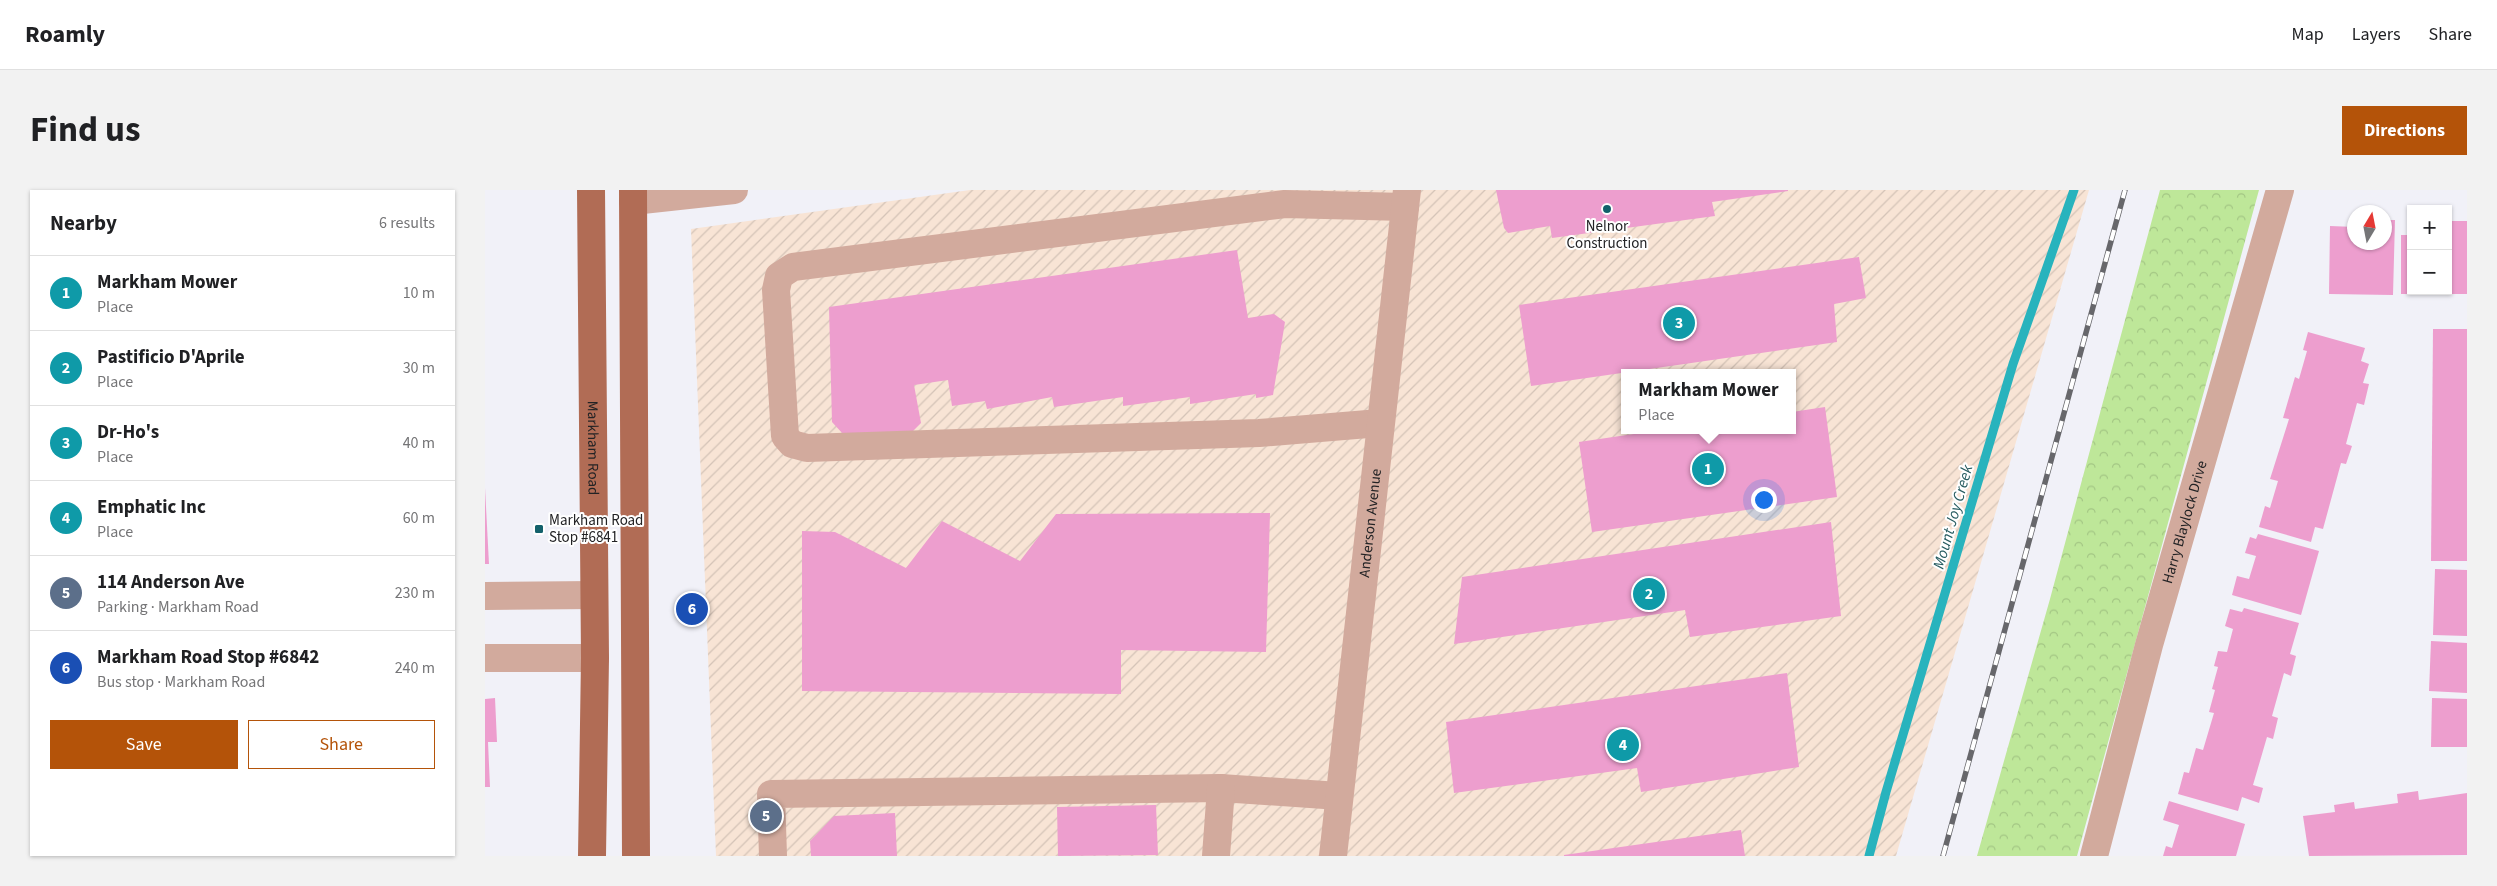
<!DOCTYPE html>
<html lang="en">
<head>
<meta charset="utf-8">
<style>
	:root { --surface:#fff; --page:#f2f2f2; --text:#202124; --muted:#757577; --line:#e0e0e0; --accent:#b45309 }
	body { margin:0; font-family:"Source Sans 3",sans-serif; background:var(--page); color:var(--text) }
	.controls { position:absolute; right:15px; top:15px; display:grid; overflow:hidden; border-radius:0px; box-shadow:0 1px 4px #0004 }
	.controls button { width:45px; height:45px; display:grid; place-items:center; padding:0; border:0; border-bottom:1px solid var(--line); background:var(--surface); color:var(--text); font:25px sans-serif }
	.compass { position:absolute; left:1862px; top:15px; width:45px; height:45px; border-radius:50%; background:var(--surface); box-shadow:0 1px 4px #0004; rotate:10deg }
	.you { position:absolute; left:1278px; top:309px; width:18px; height:18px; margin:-12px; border:4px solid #fff; border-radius:50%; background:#1a73e8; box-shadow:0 0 0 8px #1a73e833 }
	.badge { display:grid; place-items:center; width:32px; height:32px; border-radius:50%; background:var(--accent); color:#fff; font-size:16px; font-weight:700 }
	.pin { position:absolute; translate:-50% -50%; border:2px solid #fff; box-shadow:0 1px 5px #0006 }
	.popup { position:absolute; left:1136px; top:179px; width:175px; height:65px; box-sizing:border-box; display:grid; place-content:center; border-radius:0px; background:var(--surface); filter:drop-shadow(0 1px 4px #0005); font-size:16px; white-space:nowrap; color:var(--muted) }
	.popup b { font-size:19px; color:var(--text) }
	.popup::after { content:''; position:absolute; left:50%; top:100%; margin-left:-10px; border:10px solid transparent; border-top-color:var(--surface) }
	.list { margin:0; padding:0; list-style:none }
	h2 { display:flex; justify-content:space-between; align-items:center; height:65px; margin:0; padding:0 20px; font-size:21px }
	h2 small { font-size:16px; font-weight:400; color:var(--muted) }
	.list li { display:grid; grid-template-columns:32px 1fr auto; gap:15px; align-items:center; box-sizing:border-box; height:75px; padding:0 20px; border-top:1px solid var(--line) }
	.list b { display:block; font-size:19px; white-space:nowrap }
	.list p { margin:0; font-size:16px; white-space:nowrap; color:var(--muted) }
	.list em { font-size:16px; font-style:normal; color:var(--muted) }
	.actions { display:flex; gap:10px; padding:15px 20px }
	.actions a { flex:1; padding:11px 0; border:1px solid var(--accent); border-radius:0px; text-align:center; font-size:18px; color:var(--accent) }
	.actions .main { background:var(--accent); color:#fff }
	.map { position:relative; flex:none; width:1982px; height:666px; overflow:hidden; border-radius:0px }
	header { display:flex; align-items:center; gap:30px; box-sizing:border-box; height:70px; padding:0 25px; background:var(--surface); border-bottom:1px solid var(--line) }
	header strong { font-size:24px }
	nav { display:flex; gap:28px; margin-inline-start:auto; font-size:18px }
	.intro { display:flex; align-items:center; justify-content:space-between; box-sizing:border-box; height:120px; padding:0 30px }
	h1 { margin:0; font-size:35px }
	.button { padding:12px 22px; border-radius:0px; background:var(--accent); color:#fff; font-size:18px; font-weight:700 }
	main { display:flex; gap:30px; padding:0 30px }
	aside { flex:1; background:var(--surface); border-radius:0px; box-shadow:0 1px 4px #0004 }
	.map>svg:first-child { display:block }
	.industrial { fill:url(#industrial-furrows); fill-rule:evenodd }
	.park { fill:url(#park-crowns) }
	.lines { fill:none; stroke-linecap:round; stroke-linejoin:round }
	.stream { stroke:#28b3bd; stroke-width:9 }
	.building { fill:#ed9ece }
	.minor { stroke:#d2aa9d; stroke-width:28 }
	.major { stroke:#b16c55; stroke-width:28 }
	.rail-casing { stroke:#67676b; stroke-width:5.5 }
	.rail { stroke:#fff; stroke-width:4; stroke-dasharray:11; stroke-linecap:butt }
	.poi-dot { fill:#13616b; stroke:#fff; stroke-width:2 }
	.labels { text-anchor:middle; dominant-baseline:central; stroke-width:4; stroke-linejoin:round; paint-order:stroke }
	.poi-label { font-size:15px; fill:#232325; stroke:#fff }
	.street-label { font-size:15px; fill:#232325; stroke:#fff }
	.water-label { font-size:16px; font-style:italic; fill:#275c60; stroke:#fff }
</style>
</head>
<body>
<header>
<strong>Roamly</strong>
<nav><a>Map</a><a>Layers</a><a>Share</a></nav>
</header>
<div class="intro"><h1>Find us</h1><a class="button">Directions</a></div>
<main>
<aside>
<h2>Nearby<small>6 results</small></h2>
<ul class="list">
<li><span class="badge" style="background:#0f9aa8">1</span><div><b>Markham Mower</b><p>Place</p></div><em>10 m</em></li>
<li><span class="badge" style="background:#0f9aa8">2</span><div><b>Pastificio D'Aprile</b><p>Place</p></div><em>30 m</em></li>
<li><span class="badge" style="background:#0f9aa8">3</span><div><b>Dr-Ho's</b><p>Place</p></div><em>40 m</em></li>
<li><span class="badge" style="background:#0f9aa8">4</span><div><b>Emphatic Inc</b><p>Place</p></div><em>60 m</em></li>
<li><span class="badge" style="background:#5c6f8a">5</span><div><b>114 Anderson Ave</b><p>Parking · Markham Road</p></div><em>230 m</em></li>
<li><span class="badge" style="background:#1a4fb4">6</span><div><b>Markham Road Stop #6842</b><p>Bus stop · Markham Road</p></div><em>240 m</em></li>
</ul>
<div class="actions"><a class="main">Save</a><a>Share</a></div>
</aside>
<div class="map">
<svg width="1982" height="666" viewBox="0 0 1982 666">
	<defs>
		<pattern id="industrial-furrows" width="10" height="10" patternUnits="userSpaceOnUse" patternTransform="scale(1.25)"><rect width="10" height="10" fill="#f8e4d5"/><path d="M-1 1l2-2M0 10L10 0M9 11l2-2" fill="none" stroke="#d4c3b7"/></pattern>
		<pattern id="park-crowns" width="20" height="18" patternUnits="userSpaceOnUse" patternTransform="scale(1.25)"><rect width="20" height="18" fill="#bee799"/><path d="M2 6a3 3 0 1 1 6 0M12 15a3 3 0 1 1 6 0" fill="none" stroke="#a3c684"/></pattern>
	</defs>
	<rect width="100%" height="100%" fill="#f1f1f8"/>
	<!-- industrial -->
	<path class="industrial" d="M485 0H1604L1411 666H231L206 39ZM1139 183H1307V240H1139Z"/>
	<!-- park -->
	<polygon class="park" points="1675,0 1774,0 1592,666 1492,666 1565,409"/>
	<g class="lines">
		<!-- stream -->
		<polyline class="stream" points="1384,666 1401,602 1528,174 1589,0"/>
	</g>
	<!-- building -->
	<g class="building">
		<polygon points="1011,0 1303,0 1303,1 1227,12 1230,26 1067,48 1065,36 1023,43 1019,38"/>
		<polygon points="1900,30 1910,30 1908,105 1844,104 1845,36 1870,37 1870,52 1900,52"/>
		<polygon points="1963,31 1982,31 1982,104 1961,104 1963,101"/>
		<polygon points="1916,45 1926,45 1926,101 1950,101 1950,104 1916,104"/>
		<polygon points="752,60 763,128 789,124 800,132 788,205 771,208 771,204 705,214 705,207 638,216 638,207 569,217 567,207 502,219 500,211 467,216 463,190 429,195 436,233 426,243 358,244 347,232 344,117"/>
		<polygon points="1374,67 1381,108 1349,114 1352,152 1046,196 1034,115"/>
		<polygon points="1948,139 1982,139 1982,371 1946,371"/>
		<polygon points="1823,142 1880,158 1876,171 1884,174 1878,193 1884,194 1879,215 1872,213 1861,254 1867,256 1861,274 1856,273 1838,339 1830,337 1826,352 1774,337 1780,316 1785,318 1793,291 1785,289 1804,229 1798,228 1810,187 1814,189 1822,161 1818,160"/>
		<polygon points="1340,217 1352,307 1107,342 1094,252 1176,240 1307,240 1307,222"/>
		<polygon points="0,298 4,374 0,374"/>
		<polygon points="785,323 781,462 636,460 636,504 317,501 317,341 350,342 421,378 457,331 535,371 571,324"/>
		<polygon points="1346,332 1356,426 1205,447 1200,420 969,454 977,387"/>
		<polygon points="1773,344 1834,361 1816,425 1747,405 1752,386 1764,389 1771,366 1760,363 1765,347 1771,349"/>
		<polygon points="1950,379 1982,380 1982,446 1948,445"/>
		<polygon points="1759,418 1814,433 1805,464 1811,466 1806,486 1799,483 1787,526 1793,528 1788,549 1782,547 1768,595 1778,598 1774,613 1757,607 1753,621 1693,604 1699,582 1704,583 1711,558 1718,560 1729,523 1724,522 1730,500 1727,499 1733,477 1729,476 1733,461 1742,462 1748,439 1740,436 1745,419 1757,422"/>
		<polygon points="1946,451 1982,453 1982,503 1944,501"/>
		<polygon points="1302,483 1314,577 1156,602 1152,578 969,603 961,532"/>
		<polygon points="10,508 12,552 3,552 5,597 0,597 0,509"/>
		<polygon points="1947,508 1982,509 1982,557 1946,557"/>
		<polygon points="1933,601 1934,610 1982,603 1982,665 1824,666 1818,626 1850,622 1849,615 1869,612 1870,619 1913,613 1912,604"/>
		<polygon points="1684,611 1760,634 1751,666 1678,666 1681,656 1687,658 1694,635 1678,630"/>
		<polygon points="671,615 673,665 573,666 572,617"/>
		<polygon points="410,623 412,666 326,666 325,651 349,626"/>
		<polygon points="1256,640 1260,666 1079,666 1079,665"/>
	</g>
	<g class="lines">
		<!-- minor -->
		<g class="minor">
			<polyline points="148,11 249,0"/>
			<polyline points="895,233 774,243 322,258 307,254 300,246 291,100 294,86 308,77 800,14 920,17"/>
			<polyline points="0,406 109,405"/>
			<polyline points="0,468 110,468"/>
			<polyline points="288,666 286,604 736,598 854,606"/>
			<polyline points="731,666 736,598"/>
			<path id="s1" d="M848 666 922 0"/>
			<path id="s2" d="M1609 666 1664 455 1795 0"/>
		</g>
		<!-- major -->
		<g class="major">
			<path id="s3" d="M106 0 110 468 107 666"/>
			<polyline points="148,0 151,666"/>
		</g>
		<defs>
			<polyline id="rail" points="1458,666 1640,0"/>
		</defs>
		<!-- rail casing -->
		<use href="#rail" class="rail-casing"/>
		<!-- rail -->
		<use href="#rail" class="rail"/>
	</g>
	<!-- markers -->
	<g class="poi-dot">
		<circle cx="1122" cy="19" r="5"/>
		<rect x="49" y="334" width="10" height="10" rx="2.5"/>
	</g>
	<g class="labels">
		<!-- poi labels -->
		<g class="poi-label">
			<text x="1122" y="36">Nelnor<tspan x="1122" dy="17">Construction</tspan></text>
			<text x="64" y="330" text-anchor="start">Markham Road<tspan x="64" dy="17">Stop #6841</tspan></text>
		</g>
		<!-- street labels -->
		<g class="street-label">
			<text stroke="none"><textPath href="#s3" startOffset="258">Markham Road</textPath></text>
			<text stroke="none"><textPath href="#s2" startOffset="346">Harry Blaylock Drive</textPath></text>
			<text stroke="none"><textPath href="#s1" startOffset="335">Anderson Avenue</textPath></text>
		</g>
		<!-- water labels -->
		<g class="water-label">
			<text transform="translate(1468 327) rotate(-74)">Mount Joy Creek</text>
		</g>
	</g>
</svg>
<div class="controls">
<button>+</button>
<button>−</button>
</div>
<svg class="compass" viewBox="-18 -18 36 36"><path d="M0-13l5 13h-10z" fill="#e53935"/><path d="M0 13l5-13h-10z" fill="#757577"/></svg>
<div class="you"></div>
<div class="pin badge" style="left:1223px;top:279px;background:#0f9aa8">1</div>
<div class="popup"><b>Markham Mower</b>Place</div>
<div class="pin badge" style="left:1164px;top:404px;background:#0f9aa8">2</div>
<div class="pin badge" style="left:1194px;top:133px;background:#0f9aa8">3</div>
<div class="pin badge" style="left:1138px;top:555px;background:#0f9aa8">4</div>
<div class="pin badge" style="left:281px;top:626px;background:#5c6f8a">5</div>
<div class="pin badge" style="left:207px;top:419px;background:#1a4fb4">6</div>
</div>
</main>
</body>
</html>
